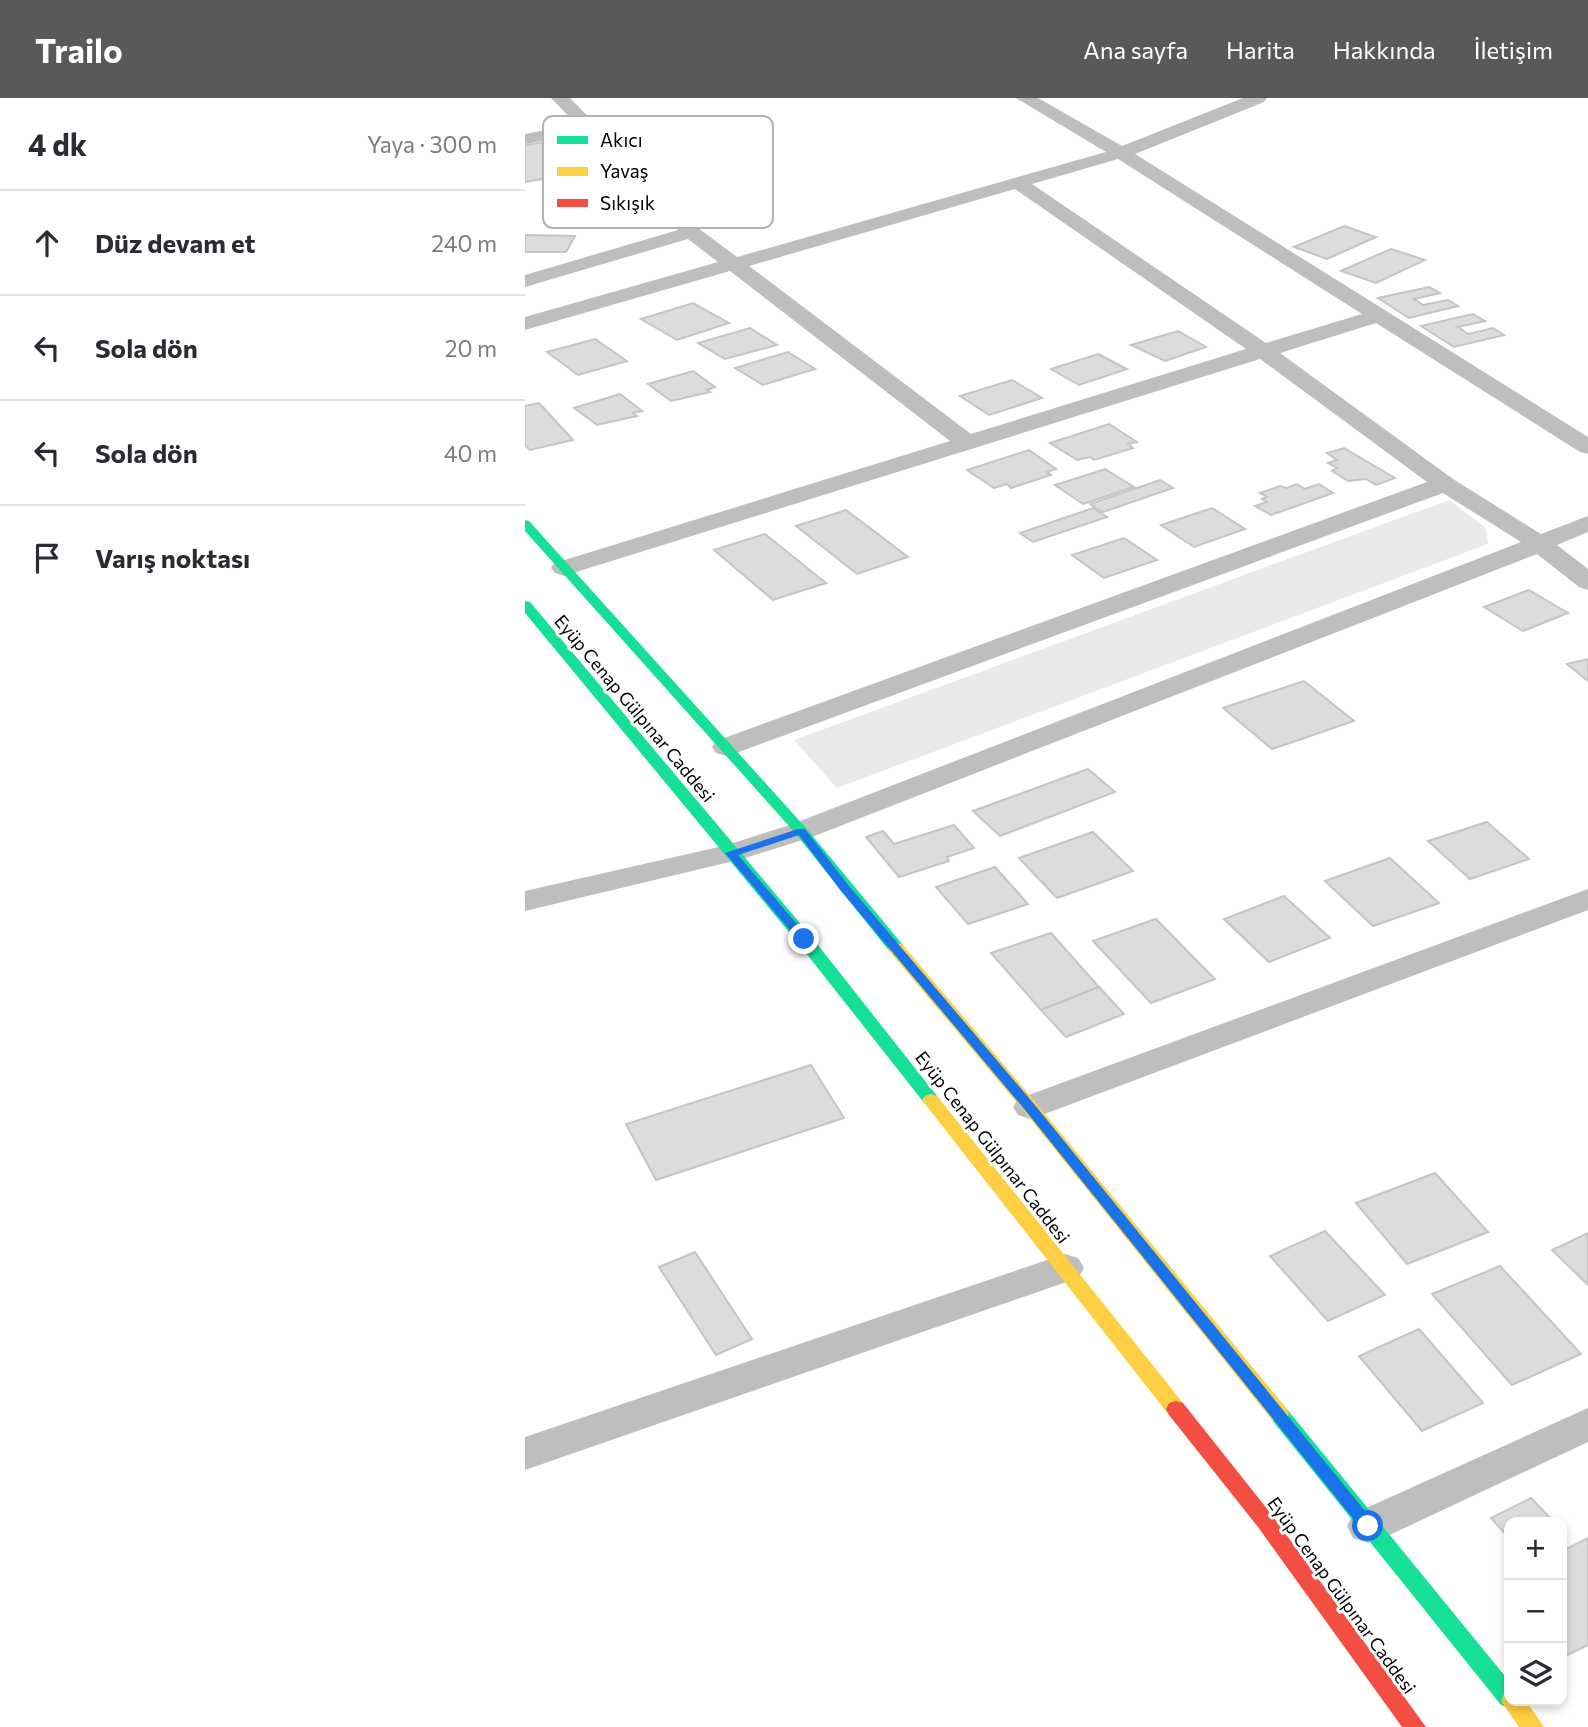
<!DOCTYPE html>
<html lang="tr">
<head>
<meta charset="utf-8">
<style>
	:root { --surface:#fff; --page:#f7f7f7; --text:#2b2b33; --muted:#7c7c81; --line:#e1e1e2; --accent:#595959 }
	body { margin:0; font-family:Commissioner,sans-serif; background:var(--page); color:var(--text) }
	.controls { position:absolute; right:21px; bottom:21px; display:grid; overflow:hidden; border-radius:14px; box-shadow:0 4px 10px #0003 }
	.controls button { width:63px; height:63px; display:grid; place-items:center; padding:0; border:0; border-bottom:2px solid var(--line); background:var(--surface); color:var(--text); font:35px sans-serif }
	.stop { position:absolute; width:21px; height:21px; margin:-16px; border:5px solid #1a73e8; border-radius:50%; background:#fff }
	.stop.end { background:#1a73e8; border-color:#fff; box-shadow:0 2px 7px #0008 }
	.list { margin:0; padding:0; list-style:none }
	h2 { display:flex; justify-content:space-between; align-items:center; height:91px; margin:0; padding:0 28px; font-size:30px }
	h2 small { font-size:23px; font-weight:400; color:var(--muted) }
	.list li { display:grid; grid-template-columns:46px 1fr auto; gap:21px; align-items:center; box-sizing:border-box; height:105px; padding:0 28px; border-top:2px solid var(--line) }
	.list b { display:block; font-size:26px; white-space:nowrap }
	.list em { font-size:23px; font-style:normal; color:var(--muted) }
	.icon { flex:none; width:38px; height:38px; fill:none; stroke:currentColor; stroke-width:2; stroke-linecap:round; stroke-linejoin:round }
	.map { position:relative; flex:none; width:1063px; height:1629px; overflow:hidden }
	header { display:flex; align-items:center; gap:42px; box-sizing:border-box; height:98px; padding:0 35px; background:var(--accent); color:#fff }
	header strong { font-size:33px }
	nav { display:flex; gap:38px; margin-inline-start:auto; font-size:24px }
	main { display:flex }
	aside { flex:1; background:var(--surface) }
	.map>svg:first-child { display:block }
	.green { fill:#eaeaea }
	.building { fill:#dcdcdc; stroke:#c5c5c5; stroke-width:2 }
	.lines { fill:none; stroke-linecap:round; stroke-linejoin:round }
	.street { fill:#bebebe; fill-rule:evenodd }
	.fast { fill:#16e098; fill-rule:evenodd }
	.slow { fill:#ffcf43; fill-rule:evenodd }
	.jam { fill:#f24e42; fill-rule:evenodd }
	.route { fill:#1a73e8 }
	.labels { text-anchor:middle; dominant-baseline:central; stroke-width:6; stroke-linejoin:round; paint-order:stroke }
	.street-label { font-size:18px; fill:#000; stroke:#fff }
	.key { fill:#fff; stroke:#b2b2b2; stroke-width:2 }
	.key-label { font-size:19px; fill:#000 }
</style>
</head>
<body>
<header>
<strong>Trailo</strong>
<nav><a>Ana sayfa</a><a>Harita</a><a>Hakkında</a><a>İletişim</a></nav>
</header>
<main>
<aside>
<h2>4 dk<small>Yaya · 300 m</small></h2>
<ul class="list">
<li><svg class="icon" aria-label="ahead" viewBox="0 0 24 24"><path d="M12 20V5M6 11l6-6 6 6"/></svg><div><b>Düz devam et</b></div><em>240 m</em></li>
<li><svg class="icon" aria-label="left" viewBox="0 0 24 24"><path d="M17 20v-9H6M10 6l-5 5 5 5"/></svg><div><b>Sola dön</b></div><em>20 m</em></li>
<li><svg class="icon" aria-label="left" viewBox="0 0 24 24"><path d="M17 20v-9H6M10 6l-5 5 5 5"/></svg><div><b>Sola dön</b></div><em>40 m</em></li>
<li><svg class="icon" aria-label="arrive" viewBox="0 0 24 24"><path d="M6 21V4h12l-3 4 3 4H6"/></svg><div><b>Varış noktası</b></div></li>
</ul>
</aside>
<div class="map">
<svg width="1063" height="1629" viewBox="0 0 1063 1629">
	<rect width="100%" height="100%" fill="#fff"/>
	<!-- green -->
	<polygon class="green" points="924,402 961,430 963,446 312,690 269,642"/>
	<!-- building -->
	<g class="building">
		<polygon points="37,41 71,72 0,84 0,47"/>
		<polygon points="819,128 851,139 802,161 769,149"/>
		<polygon points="0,137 50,138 41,154 0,154"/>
		<polygon points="866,151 900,162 851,185 816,173"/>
		<polygon points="904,189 915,195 889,201 898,207 923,202 933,208 884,220 853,200"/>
		<polygon points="168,205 204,225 152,242 116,221"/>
		<polygon points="948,216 960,223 933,229 943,236 968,230 979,237 929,249 896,228"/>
		<polygon points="225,230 252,247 200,261 173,245"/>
		<polygon points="653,233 681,249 640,263 606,247"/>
		<polygon points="70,241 102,263 53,277 22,254"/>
		<polygon points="263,254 290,271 238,287 210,270"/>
		<polygon points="573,256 602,271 554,287 526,271"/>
		<polygon points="168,273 190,289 182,292 185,294 146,303 123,286"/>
		<polygon points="487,282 517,300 464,317 435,298"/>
		<polygon points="95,296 117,313 108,315 112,318 72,327 49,310"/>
		<polygon points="14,305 48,342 5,352 0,347 0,308"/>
		<polygon points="584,326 612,344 603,346 608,350 569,362 565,359 552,362 525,345"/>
		<polygon points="819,350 870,380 851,387 841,381 823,383 807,373 812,370 803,365 812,362 802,355"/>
		<polygon points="504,352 531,371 522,374 526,377 486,390 482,386 469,390 442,372"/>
		<polygon points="580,371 609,389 558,406 530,387"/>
		<polygon points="635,382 648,390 578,414 565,406"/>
		<polygon points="772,386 780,391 794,386 808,395 746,417 730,408 742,404 737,401 742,399 735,395 755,388 762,390"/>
		<polygon points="568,410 582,419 508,444 495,435"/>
		<polygon points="687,410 720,431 669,449 636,427"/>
		<polygon points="321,412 383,459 332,476 271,428"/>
		<polygon points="240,436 301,485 248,502 189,452"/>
		<polygon points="599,440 632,462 579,480 547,457"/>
		<polygon points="1004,492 1043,515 998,533 959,509"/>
		<polygon points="1063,561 1063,583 1042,566"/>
		<polygon points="779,583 829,623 747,651 698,610"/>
		<polygon points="563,671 590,694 475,738 448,713"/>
		<polygon points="962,724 1004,761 945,781 903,743"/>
		<polygon points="429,727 449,750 422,759 424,763 374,779 341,739 358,733 369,746"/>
		<polygon points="568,734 608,773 532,800 494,760"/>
		<polygon points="865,760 914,805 848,828 800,783"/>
		<polygon points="470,769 503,806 443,826 411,789"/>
		<polygon points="759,798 805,840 744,864 699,821"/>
		<polygon points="631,821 690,881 626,905 568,843"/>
		<polygon points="526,835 574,889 516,912 466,855"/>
		<polygon points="574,889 599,916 541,939 516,912"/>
		<polygon points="286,967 319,1020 131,1082 101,1026"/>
		<polygon points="910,1075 963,1134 882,1166 831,1105"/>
		<polygon points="800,1133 860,1197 803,1223 745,1158"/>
		<polygon points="1063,1135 1063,1187 1027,1152"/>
		<polygon points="170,1154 227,1241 191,1257 134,1169"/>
		<polygon points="975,1168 1056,1256 987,1287 907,1196"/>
		<polygon points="894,1231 958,1305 897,1333 834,1258"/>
		<polygon points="1006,1400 1028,1423 984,1424 984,1440 966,1420"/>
		<polygon points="1063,1440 1063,1547 1039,1559 1037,1453"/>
	</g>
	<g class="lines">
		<!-- street -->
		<g class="street">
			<path d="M26 0H45L173 130 212 159 581 54 491 0H513L597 48 718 0H742L739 4 610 56 1063 339V356L1055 354 851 225 755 255 928 381 1016 436 1063 418V434L1032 447 1063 471V492L1054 489 1012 456 287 739 217 761 0 813V793L198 748 265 727 996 444 918 395 211 655 201 658 191 655 187 649 191 643 902 384 735 261 48 475 39 478 30 475 26 470 30 465 425 343 205 173 0 232V219L193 164 163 141 0 189V177L153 132 59 35 0 46V36L51 26ZM593 61 837 216 741 245 507 86ZM490 91 721 251 446 336 224 168Z"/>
			<polygon points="1063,791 1063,812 517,1017 505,1021 493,1017 488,1009 493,1001"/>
			<polygon points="540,1156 553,1160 559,1170 553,1180 0,1372 0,1339"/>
			<polygon points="1063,1310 1063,1344 858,1440 843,1445 828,1440 822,1428 828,1416"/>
		</g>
		<!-- fast -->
		<g class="fast">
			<polygon points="0,422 4,423 281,730 377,846 379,850 377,854 365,854 271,736 0,433"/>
			<polygon points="0,503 5,504 285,837 412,998 415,1002 412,1006 400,1006 273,845 0,515"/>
			<polygon points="754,1308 761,1310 984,1583 984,1603 994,1603 992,1607 984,1610 976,1607 747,1322 744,1316 747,1310"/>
		</g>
		<!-- slow -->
		<g class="slow">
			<polygon points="371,845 377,846 511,1005 761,1310 764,1316 761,1322 754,1324 747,1322 499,1013 365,854 363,850"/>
			<polygon points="406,996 412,998 658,1305 661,1311 658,1317 651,1319 644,1317 400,1006 397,1002 400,998"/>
			<polygon points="984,1594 984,1603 1001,1603 1019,1629 994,1629 976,1603 979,1596"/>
		</g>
		<!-- jam -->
		<polygon class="jam" points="651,1303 658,1305 747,1417 901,1629 877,1629 733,1429 644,1317 641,1311 644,1305"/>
	</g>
	<!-- route -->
	<polygon class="route" points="273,731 280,731 324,788 509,1006 849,1424 851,1428 849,1433 838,1433 500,1012 316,793 274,737 213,757 283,839 283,844 275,844 200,755"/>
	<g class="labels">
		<!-- street labels -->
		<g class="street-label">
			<text transform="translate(110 610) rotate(50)">Eyüp Cenap Gülpınar Caddesi</text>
			<text transform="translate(468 1049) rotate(52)">Eyüp Cenap Gülpınar Caddesi</text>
			<text transform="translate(817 1497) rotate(54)">Eyüp Cenap Gülpınar Caddesi</text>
		</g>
	</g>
	<!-- legend -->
	<rect x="18" y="18" width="230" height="112" rx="10" class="key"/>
	<rect x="32" y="38" width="31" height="8" fill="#16e098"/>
	<rect x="32" y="69" width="31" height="9" fill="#ffcf43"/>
	<rect x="32" y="101" width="31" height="8" fill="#f24e42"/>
	<g class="key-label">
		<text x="75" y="49">Akıcı</text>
		<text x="75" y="80">Yavaş</text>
		<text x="75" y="112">Sıkışık</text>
	</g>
</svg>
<div class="controls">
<button>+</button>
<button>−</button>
<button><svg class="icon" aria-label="layers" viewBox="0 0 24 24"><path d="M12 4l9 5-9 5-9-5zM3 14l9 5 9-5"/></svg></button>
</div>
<div class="stop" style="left:843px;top:1428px"></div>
<div class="stop end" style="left:279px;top:841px"></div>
</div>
</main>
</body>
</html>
